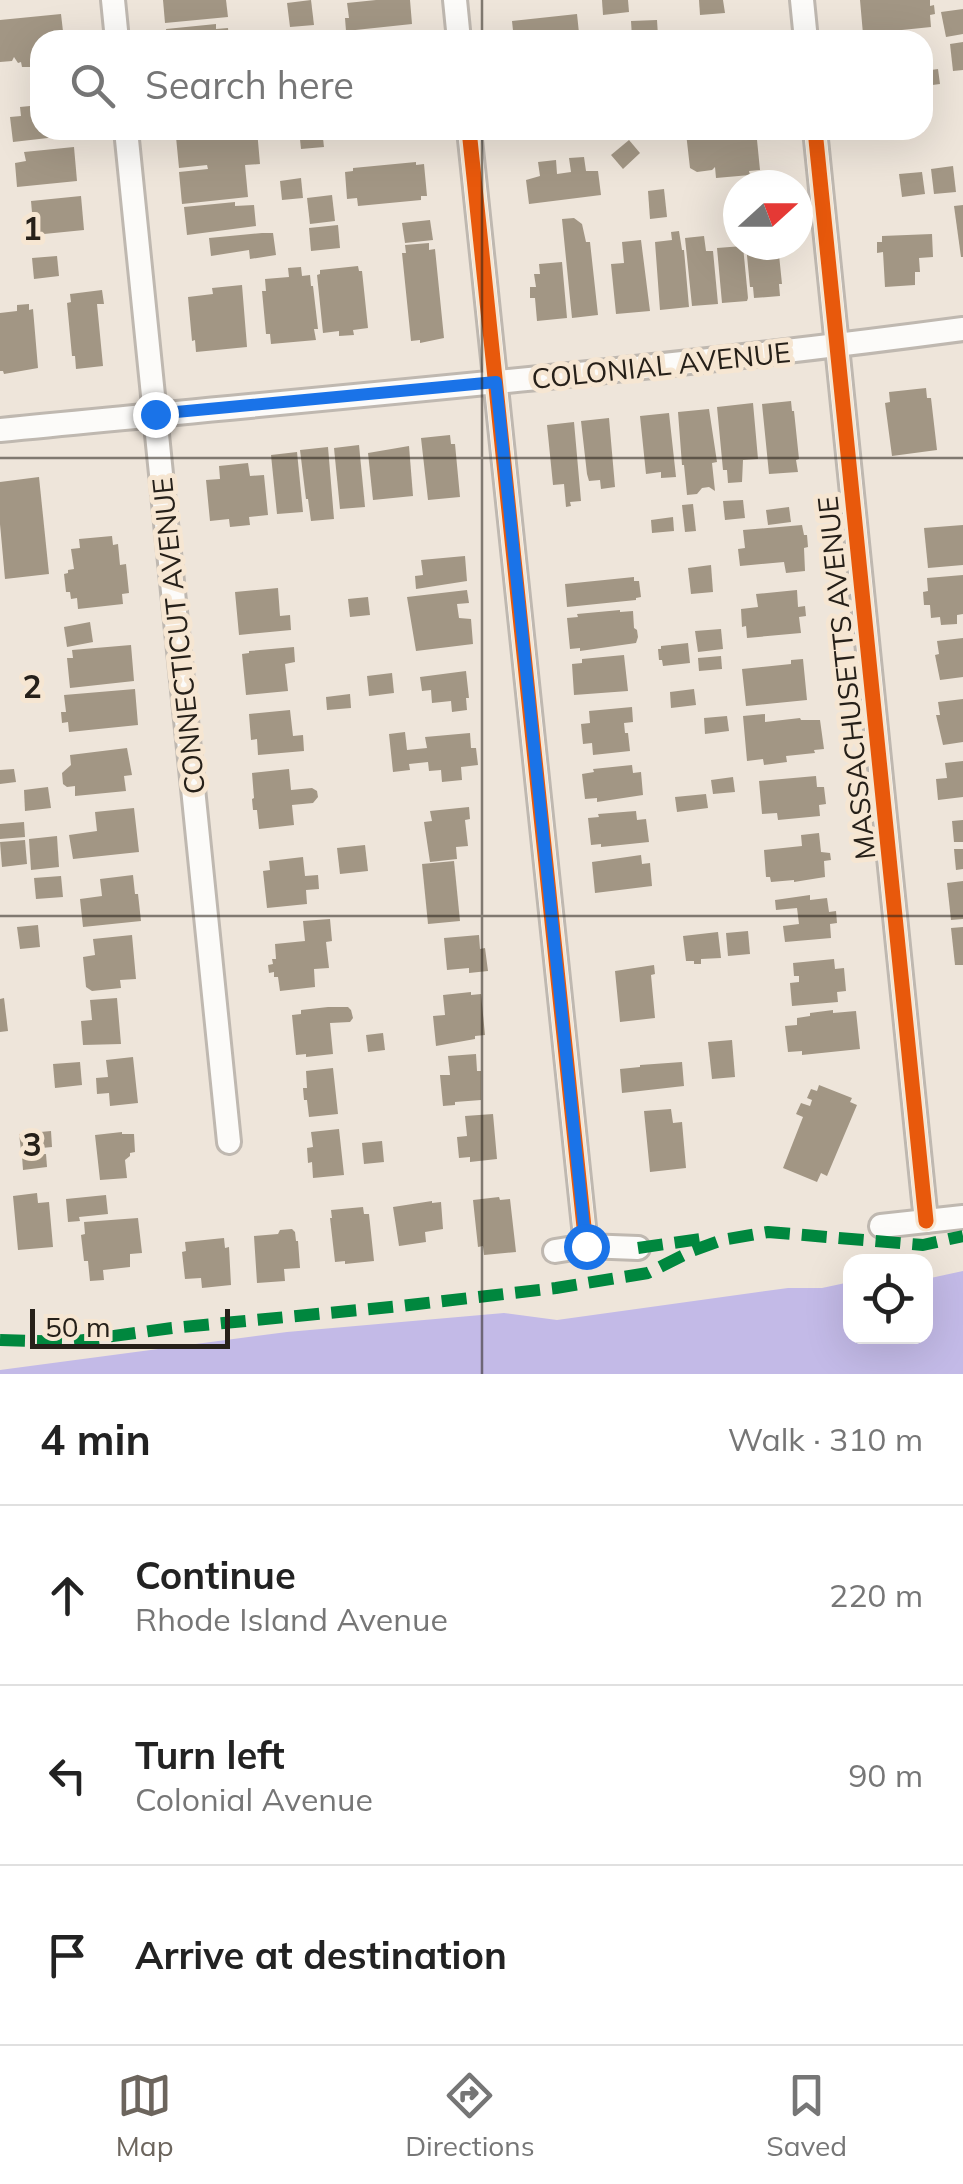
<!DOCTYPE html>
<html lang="en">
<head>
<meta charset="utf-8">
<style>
	:root { --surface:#fff; --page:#f2f2f2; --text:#222; --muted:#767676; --line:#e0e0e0; --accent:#6c655d }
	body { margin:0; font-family:Mulish,sans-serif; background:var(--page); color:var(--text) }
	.controls { position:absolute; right:30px; bottom:30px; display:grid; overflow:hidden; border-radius:20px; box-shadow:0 10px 40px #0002 }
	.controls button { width:90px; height:90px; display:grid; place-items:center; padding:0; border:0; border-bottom:2px solid var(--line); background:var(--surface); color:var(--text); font:50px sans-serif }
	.compass { position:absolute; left:723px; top:170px; width:90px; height:90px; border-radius:50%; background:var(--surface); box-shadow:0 10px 40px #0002; rotate:69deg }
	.scale { position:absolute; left:30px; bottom:25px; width:200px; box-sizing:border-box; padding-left:10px; border:5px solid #262019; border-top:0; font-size:28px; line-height:35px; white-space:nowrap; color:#262019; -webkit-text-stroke:8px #f6e6d2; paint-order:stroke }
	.stop { position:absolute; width:30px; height:30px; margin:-22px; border:8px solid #1a73e8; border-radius:50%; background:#fff }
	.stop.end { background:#1a73e8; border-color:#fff; box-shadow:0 2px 10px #0008 }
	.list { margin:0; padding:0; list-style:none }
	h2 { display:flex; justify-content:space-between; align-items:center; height:130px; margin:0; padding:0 40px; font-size:42px }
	h2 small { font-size:32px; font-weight:400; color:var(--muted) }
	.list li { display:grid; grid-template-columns:65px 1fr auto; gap:30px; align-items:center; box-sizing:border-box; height:180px; padding:0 40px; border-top:2px solid var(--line) }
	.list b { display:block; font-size:38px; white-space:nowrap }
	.list p { margin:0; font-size:32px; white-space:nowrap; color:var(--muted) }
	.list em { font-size:32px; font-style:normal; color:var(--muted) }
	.icon { flex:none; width:55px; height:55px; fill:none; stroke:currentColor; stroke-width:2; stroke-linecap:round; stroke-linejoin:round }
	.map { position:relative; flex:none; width:963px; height:1374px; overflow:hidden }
	.search { position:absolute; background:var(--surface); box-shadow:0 10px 40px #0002; left:30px; right:30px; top:30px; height:110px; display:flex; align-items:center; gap:25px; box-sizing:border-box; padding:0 35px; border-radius:30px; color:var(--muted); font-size:38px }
	.sheet { height:670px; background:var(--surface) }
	nav { display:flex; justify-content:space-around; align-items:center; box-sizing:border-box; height:140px; border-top:2px solid var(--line); background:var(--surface); font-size:28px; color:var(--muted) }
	nav a { display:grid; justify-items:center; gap:5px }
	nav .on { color:var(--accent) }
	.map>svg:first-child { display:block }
	.water { fill:#c3bae7 }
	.building { fill:#a29684 }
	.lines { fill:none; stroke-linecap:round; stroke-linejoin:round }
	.minor-casing { stroke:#bfb8b0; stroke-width:28 }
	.minor { stroke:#fcfbf9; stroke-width:22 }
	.quiet { stroke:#00873e; stroke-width:12; stroke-dasharray:25 12; stroke-linecap:butt }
	.cycleway-casing { stroke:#f6e6d2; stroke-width:21 }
	.cycleway { stroke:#e8590c; stroke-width:15 }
	.route { stroke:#1a73e8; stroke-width:12 }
	.grid { fill:none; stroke:#262019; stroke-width:2.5; stroke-opacity:0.55 }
	.labels { text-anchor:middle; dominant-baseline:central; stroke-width:10; stroke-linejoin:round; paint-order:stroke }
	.street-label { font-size:28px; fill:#262019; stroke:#f6e6d2 }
	.grid-label { font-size:32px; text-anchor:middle; font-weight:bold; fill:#262019; stroke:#f6e6d2; stroke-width:10; stroke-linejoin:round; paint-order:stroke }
</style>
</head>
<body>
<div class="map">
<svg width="963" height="1374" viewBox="0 0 963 1374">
	<rect width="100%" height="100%" fill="#eee5da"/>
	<!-- water -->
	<polygon class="water" points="963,1271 963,1374 0,1374 0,1370 287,1332 504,1313 557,1320 788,1288 822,1288 850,1282 850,1336 926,1336 926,1279"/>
	<!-- building -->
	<g class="building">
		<polygon points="163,0 226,0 228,17 165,23"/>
		<polygon points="311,0 314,25 290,27 287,3"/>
		<polygon points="376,0 410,0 412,24 346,31 345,18 349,18 347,3"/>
		<polygon points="602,0 628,0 629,12 603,15"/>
		<polygon points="699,0 723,0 725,13 700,15"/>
		<polygon points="860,0 930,0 930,6 934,5 935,14 930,15 931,27 863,34"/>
		<polygon points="963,9 963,34 946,37 941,12"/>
		<polygon points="61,14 64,40 40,40 40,67 22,67 21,62 18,63 14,57 12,61 0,62 0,20"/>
		<polygon points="577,14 579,33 566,34 566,40 514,40 512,21"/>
		<polygon points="657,20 658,36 632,38 631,21"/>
		<polygon points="216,24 216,29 228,28 229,40 167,40 166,29"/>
		<polygon points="963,42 963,70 953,71 950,44"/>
		<polygon points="929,52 931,70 938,69 940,84 925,86 929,112 923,112 923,53"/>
		<polygon points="40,105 40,130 73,130 74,135 13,142 10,117 21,116 20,107"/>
		<polygon points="245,130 257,130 260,164 245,165 248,197 182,204 179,172 208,169 207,165 179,168 176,137"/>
		<polygon points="299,130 322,130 324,147 301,149"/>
		<polygon points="712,130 756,130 760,170 749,171 750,175 716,178 715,167 712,170 697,172 690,168 686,133"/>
		<polygon points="629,140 640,153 623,169 611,155"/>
		<polygon points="74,147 77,181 17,187 15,163 26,161 24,152"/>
		<polygon points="584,157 586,171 598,171 601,195 529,204 526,180 540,176 538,162 556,160 557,174 571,172 569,158"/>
		<polygon points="416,162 416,165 424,164 427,196 421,196 421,200 358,206 357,198 347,199 345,172 353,171 353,168"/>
		<polygon points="953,166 956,192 934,194 931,169"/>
		<polygon points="922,172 925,194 902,197 899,174"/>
		<polygon points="301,178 303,198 282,200 280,181"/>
		<polygon points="664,189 667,217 650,219 648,191"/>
		<polygon points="332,195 335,221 310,224 307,198"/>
		<polygon points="81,196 84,230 34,235 31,201"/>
		<polygon points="235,202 235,206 254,205 256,226 187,235 184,207"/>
		<polygon points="963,205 963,257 961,257 954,206"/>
		<polygon points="574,218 582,224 586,242 590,242 598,315 572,318 562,219"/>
		<polygon points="430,220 433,240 405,243 402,223"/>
		<polygon points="338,225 340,248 311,251 309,228"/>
		<polygon points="679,231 682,250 684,250 689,307 660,310 655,242 672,240 671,232"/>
		<polygon points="262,233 273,233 276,255 250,259 249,250 211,256 209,238"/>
		<polygon points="932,234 933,257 919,258 920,272 915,272 915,285 885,287 883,252 877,253 877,242 882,242 882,236"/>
		<polygon points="704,236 706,251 713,251 718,304 692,306 685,238"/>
		<polygon points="641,240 650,311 616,314 611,264 624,263 622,242"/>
		<polygon points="429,243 429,250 435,249 444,338 420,343 420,340 411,341 402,253 406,253 405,245"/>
		<polygon points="746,245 778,245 782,284 779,284 780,296 754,298 753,287 750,287"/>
		<polygon points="743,246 748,298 747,301 722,303 717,248"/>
		<polygon points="57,256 59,276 34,279 32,258"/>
		<polygon points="562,262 567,318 537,321 535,298 530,298 530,287 536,287 534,274 540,274 539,264"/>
		<polygon points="358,266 359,271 362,271 368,328 353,330 354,335 339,336 339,331 323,333 317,275 320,274 320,270"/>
		<polygon points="301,267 302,276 310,275 311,286 313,286 318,329 314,329 316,340 271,344 270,334 266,334 262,291 266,291 265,279 289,277 288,268"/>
		<polygon points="242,285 247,347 196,352 195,340 192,341 188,297 213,294 212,288"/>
		<polygon points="102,290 104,304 97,304 103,366 76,369 75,356 72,356 67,303 71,302 70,294"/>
		<polygon points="29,304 29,310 33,309 38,368 4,374 3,371 0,371 0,313 17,311 17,305"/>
		<polygon points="926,388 927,398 931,398 937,450 892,456 885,403 890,402 889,392"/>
		<polygon points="791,401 792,411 794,411 799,459 796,460 798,472 769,474 762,404"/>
		<polygon points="753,403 758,459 743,460 742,482 728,483 727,470 723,470 717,407"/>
		<polygon points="709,409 717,462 712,463 715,491 709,487 702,488 697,494 687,495 684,465 682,465 678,412"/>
		<polygon points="669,413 676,477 661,478 661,472 646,474 640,416"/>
		<polygon points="609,418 615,487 601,489 600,480 589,481 587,474 581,421"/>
		<polygon points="574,422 581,501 570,502 571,506 566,507 564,484 553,485 547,425"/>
		<polygon points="450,435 451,444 455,444 460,497 428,500 421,438"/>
		<polygon points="359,445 365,507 340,509 334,448"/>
		<polygon points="409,446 413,496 373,500 368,453"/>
		<polygon points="328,447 334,519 311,521 308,499 306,499 300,450"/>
		<polygon points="297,452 303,512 277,514 271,455"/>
		<polygon points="248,463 250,476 264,475 268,515 249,517 250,525 230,527 229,519 210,521 206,480 220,479 219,466"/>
		<polygon points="39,477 49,574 5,579 0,524 0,482"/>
		<polygon points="743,500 745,518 725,520 723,501"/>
		<polygon points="693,504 696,531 685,532 682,505"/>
		<polygon points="789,507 791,522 768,525 766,510"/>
		<polygon points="673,517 674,531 652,533 651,520"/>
		<polygon points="802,525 804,535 807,535 808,547 804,548 805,571 786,573 784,562 740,566 738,549 745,548 743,530"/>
		<polygon points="963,525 963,565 928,568 924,528"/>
		<polygon points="112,536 113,545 118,544 120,565 126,564 129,593 122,594 123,604 78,609 77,598 71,599 70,592 66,592 64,574 68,573 68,570 74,569 71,549 80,548 79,539"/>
		<polygon points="465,556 467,581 416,589 415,576 423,575 421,560"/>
		<polygon points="711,565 713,592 691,594 688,568"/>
		<polygon points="963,575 963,614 957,615 957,624 941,625 940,617 931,618 930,605 924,605 923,592 928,591 927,578"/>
		<polygon points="634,577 634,581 639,581 641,597 636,598 636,600 567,607 565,584"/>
		<polygon points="278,588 280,616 290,615 291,630 239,635 235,592"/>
		<polygon points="467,590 469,603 457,604 459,618 471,619 473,644 416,651 407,597"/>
		<polygon points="797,590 798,607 805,606 806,616 799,617 801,633 747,638 746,626 742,627 741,609 758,607 756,594"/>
		<polygon points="368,597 370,615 350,617 348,599"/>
		<polygon points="620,610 620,612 633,611 634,628 637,630 638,637 636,643 580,651 580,648 570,649 567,618 578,617 577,614"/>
		<polygon points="90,622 93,642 67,647 64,627"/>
		<polygon points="721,629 723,649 698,652 695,631"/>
		<polygon points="963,638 963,677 940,680 935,655 939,654 937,641"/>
		<polygon points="688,643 690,663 663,666 662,660 659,660 658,649 661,649 661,646"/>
		<polygon points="131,645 134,681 70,688 67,658 73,658 72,650"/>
		<polygon points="294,647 295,662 285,664 288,691 246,695 242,654 249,653 249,651"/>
		<polygon points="624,655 628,691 574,695 572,664 582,663 582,659"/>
		<polygon points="721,656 722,669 699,671 698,658"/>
		<polygon points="803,659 807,700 746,706 742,669 791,664 791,660"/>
		<polygon points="466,671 469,698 466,698 467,710 452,712 451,701 432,703 431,690 422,691 420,677"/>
		<polygon points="392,673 394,693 369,696 367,676"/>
		<polygon points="135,689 138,725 69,732 68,722 62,723 61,712 66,712 64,695"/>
		<polygon points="694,689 696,705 671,708 670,692"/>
		<polygon points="350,694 351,708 327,710 326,697"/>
		<polygon points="963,699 963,742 943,745 936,715 940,715 938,702"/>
		<polygon points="632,707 633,722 624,723 625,733 628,733 630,751 593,755 592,743 583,744 581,724 590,723 589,711"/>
		<polygon points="290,710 293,736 303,735 304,751 258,755 257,739 251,740 249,714"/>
		<polygon points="765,714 765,722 800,718 801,720 820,720 824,749 814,750 815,753 786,756 787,762 764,765 763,759 747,761 743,716"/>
		<polygon points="727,716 729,731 705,734 704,718"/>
		<polygon points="405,732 407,750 427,748 425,737 470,733 471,748 476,748 478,765 461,767 462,780 442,782 441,770 429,771 428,762 409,764 410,770 393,772 389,734"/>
		<polygon points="127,748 132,775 124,776 126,791 75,796 75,786 67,787 63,784 62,773 71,765 70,755"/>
		<polygon points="963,761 963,797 938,800 936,779 947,778 945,763"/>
		<polygon points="632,765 633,773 641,772 643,795 597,802 597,798 585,799 582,774 594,772 593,769"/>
		<polygon points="14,769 16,782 0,784 0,770"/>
		<polygon points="289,769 291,790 312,788 317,791 318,797 313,803 292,805 294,825 259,829 257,810 253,810 252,799 254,798 252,773"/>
		<polygon points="816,776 817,787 824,787 826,804 819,805 820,816 778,820 777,813 762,814 759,781"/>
		<polygon points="733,777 735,792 713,794 711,780"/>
		<polygon points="48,787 51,808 25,811 24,790"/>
		<polygon points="706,794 708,808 677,812 675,797"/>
		<polygon points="469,807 470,819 465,820 468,846 456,847 457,859 430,862 424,822 432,821 430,811"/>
		<polygon points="134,808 139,852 73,859 69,835 97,831 95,812"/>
		<polygon points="636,811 637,820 646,819 649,842 601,847 601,844 591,845 588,818 599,817 598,814"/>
		<polygon points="963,820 963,842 954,842 952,821"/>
		<polygon points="24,822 25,837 0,839 0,824"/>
		<polygon points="819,833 821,852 830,853 831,860 824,861 825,877 794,882 794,880 771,882 770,877 766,877 764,850 802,846 801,835"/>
		<polygon points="57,836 59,867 31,870 29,839"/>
		<polygon points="25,840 27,864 2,867 0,842"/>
		<polygon points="365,845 368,871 340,874 337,848"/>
		<polygon points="954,849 963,849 963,869 956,870"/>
		<polygon points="641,855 642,864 650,863 652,886 595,893 592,862"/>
		<polygon points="303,857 305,876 318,875 319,889 306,890 307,904 267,908 263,871 270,870 269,861"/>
		<polygon points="454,861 460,921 428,924 422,864"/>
		<polygon points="133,875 135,894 138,894 141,921 83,927 80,899 102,896 100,879"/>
		<polygon points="61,876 63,897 36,899 34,878"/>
		<polygon points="963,881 963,919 951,920 947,883"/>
		<polygon points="810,895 810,900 827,898 829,912 836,911 837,923 830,924 831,938 785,942 783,926 799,924 797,908 776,910 775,900"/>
		<polygon points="330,919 332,941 326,942 329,968 314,969 315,987 280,991 278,977 274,977 274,972 269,973 268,965 273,964 272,959 276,959 275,944 305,941 303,921"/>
		<polygon points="38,925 40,947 20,949 17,927"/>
		<polygon points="963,927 963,965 955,965 951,928"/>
		<polygon points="748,931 750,954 728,956 726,933"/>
		<polygon points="718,932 721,958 701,959 701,964 694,964 694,961 686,961 683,936"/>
		<polygon points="132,935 136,979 120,980 121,988 92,991 86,987 83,957 95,955 93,939"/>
		<polygon points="479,935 480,949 485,948 488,971 469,973 469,968 447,970 444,938"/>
		<polygon points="834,959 835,969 844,968 846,991 837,992 838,1002 792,1006 790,983 799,982 799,976 794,976 793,963"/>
		<polygon points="654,965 655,974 651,975 655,1018 620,1022 615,971"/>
		<polygon points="471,992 471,995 481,994 485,1035 475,1036 475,1039 436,1046 433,1016 445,1015 443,995"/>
		<polygon points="4,998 8,1031 0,1032 0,999"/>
		<polygon points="117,998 121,1044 83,1045 81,1021 92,1020 90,1000"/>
		<polygon points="328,1007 348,1007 351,1010 353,1018 350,1022 330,1023 333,1054 306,1057 306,1054 296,1055 292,1015 301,1014 301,1010"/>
		<polygon points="833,1010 833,1013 856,1011 860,1049 802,1055 802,1051 788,1052 785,1026 797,1025 797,1018 810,1016 810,1013"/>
		<polygon points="383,1033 385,1050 368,1052 366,1035"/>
		<polygon points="732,1040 735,1077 712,1079 708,1042"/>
		<polygon points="476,1054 477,1071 481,1071 481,1100 455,1102 455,1105 443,1106 440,1075 450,1075 448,1056"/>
		<polygon points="133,1057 138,1103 110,1106 109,1093 97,1094 96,1078 108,1077 106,1060"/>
		<polygon points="80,1062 82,1085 55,1088 53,1064"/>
		<polygon points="682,1062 684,1086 622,1093 620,1069 640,1067 640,1065"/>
		<polygon points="333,1068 338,1114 309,1117 307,1100 304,1100 303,1088 307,1088 306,1071"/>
		<polygon points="819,1085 852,1098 850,1102 857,1105 827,1176 821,1173 817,1182 783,1168 803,1117 796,1114 801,1103 810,1106 812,1100 807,1098 811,1089 817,1091"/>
		<polygon points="671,1109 673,1123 682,1122 686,1168 650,1172 644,1111"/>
		<polygon points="493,1114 497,1159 470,1162 470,1157 459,1158 457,1137 467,1136 465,1116"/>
		<polygon points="339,1129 344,1175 313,1178 312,1162 308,1163 307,1148 313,1147 311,1132"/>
		<polygon points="51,1131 52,1147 21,1150 19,1134"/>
		<polygon points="122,1132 122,1134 134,1134 135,1152 130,1153 130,1156 125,1160 127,1178 100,1180 95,1135"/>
		<polygon points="382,1141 384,1162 364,1164 362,1143"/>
		<polygon points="46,1154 47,1167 23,1170 22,1156"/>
		<polygon points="37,1193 38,1203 49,1202 53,1247 18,1250 13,1196"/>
		<polygon points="106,1195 108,1214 79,1217 80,1221 68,1222 66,1199"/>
		<polygon points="499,1197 500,1200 510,1199 516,1252 484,1255 483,1246 478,1247 473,1200"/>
		<polygon points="432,1201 432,1203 441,1202 443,1229 425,1232 426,1242 399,1246 393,1207"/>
		<polygon points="363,1207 364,1214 369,1214 374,1261 345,1264 345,1261 335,1262 330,1218 332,1218 331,1210"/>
		<polygon points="138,1218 142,1253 130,1254 130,1267 103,1270 104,1280 90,1281 88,1261 84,1261 81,1235 85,1234 84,1222"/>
		<polygon points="292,1229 295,1232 296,1241 298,1241 300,1268 284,1269 285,1281 257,1283 254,1236 278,1234 280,1230"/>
		<polygon points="224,1238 225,1248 229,1247 231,1285 202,1288 201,1278 185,1279 182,1252 186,1251 185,1242"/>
	</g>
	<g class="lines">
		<defs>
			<g id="minor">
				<polyline points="113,0 117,40"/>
				<polyline points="455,0 459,40"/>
				<polyline points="802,0 806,40"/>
				<polyline points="126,130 229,1142"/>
				<polyline points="469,130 586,1246"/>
				<polyline points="815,130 926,1221"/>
				<path d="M0 430C321 398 643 372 963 329"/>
				<polyline points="881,1226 963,1217"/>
				<polyline points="555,1251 586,1246 638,1248"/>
			</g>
		</defs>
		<!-- minor casing -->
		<use href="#minor" class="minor-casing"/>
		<!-- minor -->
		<use href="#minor" class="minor"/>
		<!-- quiet -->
		<g class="quiet">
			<polyline points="638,1248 707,1238"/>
			<polyline points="0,1340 69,1342 172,1328 401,1306 556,1288 648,1273 692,1251 722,1240 768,1232 923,1245 963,1236"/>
		</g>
		<defs>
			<g id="cycleway">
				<polyline points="469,130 586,1246"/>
				<polyline points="815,130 926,1221"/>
			</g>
		</defs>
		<!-- cycleway casing -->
		<use href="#cycleway" class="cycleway-casing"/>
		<!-- cycleway -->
		<use href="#cycleway" class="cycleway"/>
	</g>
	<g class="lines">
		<!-- route -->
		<polyline class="route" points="155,414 496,382 586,1246"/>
	</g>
	<!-- grid -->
	<path class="grid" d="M482 0V40M482 130V1374M0 458H963M0 916H963"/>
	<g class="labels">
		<!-- street labels -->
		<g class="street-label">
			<text transform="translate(661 365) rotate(-6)">COLONIAL AVENUE</text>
			<text transform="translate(178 636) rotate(-96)">CONNECTICUT AVENUE</text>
			<text transform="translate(846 678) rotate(-96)">MASSACHUSETTS AVENUE</text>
		</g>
	</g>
	<g class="grid-label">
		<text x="32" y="240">1</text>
		<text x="32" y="698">2</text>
		<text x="32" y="1156">3</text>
	</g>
</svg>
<div class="controls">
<button><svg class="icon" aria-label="locate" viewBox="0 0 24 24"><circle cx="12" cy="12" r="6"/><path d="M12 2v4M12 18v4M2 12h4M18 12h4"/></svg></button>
</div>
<svg class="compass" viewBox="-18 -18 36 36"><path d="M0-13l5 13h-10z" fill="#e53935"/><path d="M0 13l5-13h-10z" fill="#767676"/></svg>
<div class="scale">50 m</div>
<div class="stop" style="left:586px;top:1246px"></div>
<div class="stop end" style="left:155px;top:414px"></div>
<div class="search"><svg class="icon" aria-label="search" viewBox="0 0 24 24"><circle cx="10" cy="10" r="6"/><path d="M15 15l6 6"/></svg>Search here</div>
</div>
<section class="sheet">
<h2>4 min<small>Walk · 310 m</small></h2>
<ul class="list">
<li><svg class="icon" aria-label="ahead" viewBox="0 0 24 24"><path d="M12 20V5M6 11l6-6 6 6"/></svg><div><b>Continue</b><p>Rhode Island Avenue</p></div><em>220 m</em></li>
<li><svg class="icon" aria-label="left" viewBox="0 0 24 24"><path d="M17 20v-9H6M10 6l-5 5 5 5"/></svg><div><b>Turn left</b><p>Colonial Avenue</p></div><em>90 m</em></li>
<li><svg class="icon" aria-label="arrive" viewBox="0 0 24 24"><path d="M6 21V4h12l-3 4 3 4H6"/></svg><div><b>Arrive at destination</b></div></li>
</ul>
</section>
<nav>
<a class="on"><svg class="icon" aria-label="map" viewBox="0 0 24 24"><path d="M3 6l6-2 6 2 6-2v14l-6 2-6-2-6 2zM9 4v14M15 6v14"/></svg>Map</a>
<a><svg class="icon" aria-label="directions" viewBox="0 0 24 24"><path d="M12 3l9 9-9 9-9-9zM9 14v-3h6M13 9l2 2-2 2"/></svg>Directions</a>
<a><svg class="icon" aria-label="saved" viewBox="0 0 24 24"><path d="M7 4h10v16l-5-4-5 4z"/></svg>Saved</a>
</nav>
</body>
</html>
